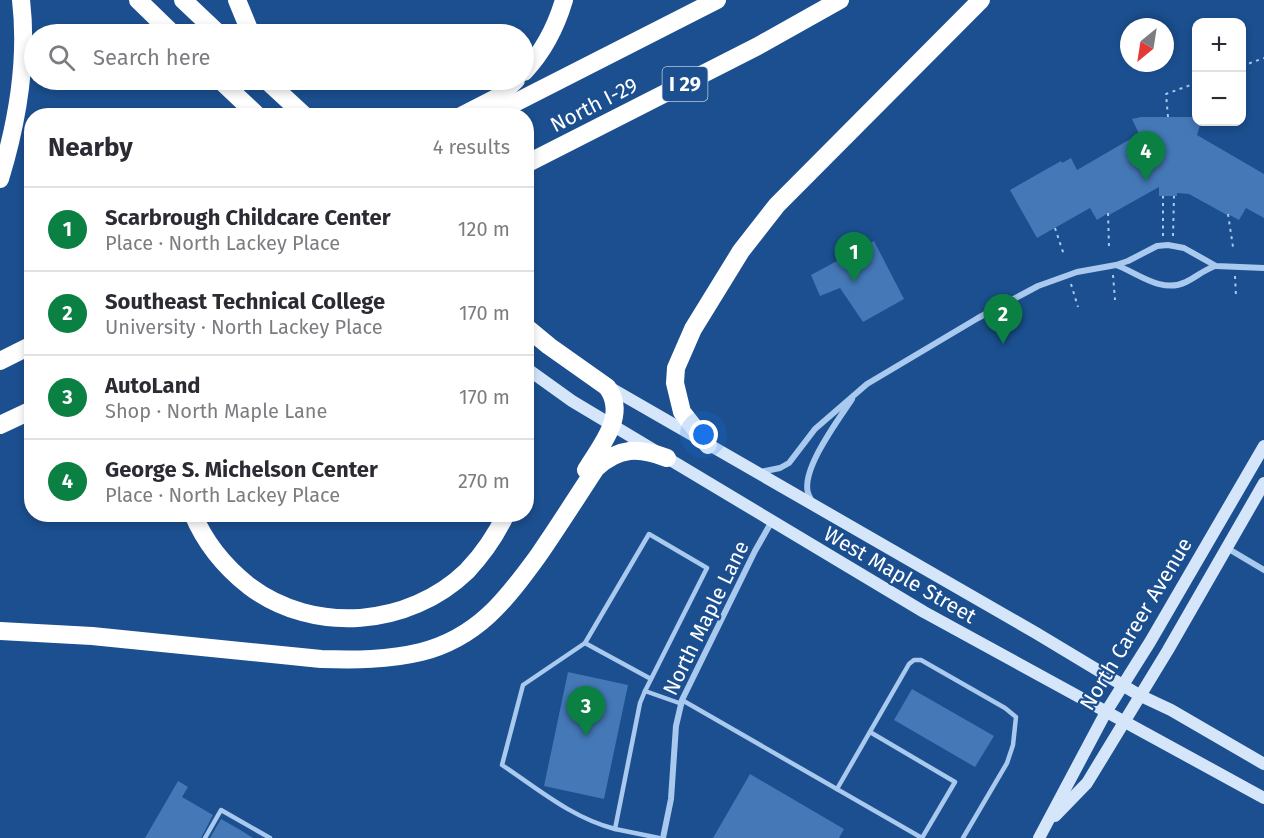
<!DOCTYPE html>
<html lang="en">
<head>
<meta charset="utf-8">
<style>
	:root { --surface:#fff; --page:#f7f7f7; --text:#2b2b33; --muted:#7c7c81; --line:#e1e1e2; --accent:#0b8043 }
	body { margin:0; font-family:"Fira Sans",sans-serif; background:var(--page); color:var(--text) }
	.controls { position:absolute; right:18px; top:18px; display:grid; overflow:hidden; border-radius:12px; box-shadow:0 3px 9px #0003 }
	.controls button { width:54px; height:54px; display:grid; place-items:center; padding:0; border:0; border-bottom:2px solid var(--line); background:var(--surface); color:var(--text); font:30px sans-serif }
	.compass { position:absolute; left:1120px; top:18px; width:54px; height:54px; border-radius:50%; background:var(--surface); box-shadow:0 3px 9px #0003; rotate:210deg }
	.you { position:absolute; left:704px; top:435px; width:21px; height:21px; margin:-15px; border:4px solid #fff; border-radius:50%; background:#1a73e8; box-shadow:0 0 0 9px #1a73e833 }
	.badge { display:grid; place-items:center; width:39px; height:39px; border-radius:50%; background:var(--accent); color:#fff; font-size:20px; font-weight:700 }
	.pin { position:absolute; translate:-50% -50px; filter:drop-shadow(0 2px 3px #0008) }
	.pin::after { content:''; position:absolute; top:32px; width:21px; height:18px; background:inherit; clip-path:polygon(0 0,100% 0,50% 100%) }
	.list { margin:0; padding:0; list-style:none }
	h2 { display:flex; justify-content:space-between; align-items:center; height:78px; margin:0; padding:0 24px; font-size:26px }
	h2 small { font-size:20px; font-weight:400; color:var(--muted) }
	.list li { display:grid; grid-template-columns:39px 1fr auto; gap:18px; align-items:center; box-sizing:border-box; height:84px; padding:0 24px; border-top:2px solid var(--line) }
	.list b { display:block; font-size:22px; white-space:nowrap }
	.list p { margin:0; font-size:20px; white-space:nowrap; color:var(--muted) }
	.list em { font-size:20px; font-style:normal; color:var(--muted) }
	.icon { flex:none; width:33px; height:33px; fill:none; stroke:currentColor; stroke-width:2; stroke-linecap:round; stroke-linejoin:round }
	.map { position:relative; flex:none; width:1264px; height:838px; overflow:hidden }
	.search { position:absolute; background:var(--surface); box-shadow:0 3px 9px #0003; left:24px; top:24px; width:510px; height:66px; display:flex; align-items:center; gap:15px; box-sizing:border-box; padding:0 21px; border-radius:33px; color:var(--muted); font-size:22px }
	.panel { position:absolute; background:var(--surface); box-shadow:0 3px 9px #0003; left:24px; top:108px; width:510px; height:414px; border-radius:24px }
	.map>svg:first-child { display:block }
	.building { fill:#4478b7 }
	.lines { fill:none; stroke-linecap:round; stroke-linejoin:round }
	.path { stroke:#a9c9ee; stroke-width:2; stroke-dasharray:3 4.5; stroke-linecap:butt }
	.lane { stroke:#a9c9ee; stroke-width:4.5 }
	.street { stroke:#a9c9ee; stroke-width:6 }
	.secondary { stroke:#d6e6fa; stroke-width:12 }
	.highway { stroke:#fff; stroke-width:18 }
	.labels { text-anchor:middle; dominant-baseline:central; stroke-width:4.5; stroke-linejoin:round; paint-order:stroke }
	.shield { fill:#1b4f8f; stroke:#bbcadd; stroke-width:1.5 }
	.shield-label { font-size:20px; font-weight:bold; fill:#fff }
	.street-label { font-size:21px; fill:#fff; stroke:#1b4f8f }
</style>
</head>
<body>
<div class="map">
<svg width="1264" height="838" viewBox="0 0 1264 838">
	<rect width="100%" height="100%" fill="#1b4f8f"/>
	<!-- building -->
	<g class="building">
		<polygon points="1141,117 1197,117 1197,122 1201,122 1197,135 1264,174 1264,218 1246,208 1239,220 1228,214 1227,215 1189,194 1177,193 1177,196 1159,196 1159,187 1109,215 1108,213 1097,220 1090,208 1037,238 1010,190 1061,161 1062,163 1071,158 1077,170 1139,134 1132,119"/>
		<polygon points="874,241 904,299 863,322 840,288 820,296 811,275"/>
		<polygon points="568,672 628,685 604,799 544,786"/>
		<polygon points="912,689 994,736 975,767 894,720"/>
		<polygon points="750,774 844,829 839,838 713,838"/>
		<polygon points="178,781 188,787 182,797 213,815 201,838 145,838"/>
		<polygon points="221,819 242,831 253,838 210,838"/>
	</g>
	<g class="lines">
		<!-- path -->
		<g class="path">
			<polyline points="1242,66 1264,58"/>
			<polyline points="1168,117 1166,94 1196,83"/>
			<polyline points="1108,213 1109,247"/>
			<polyline points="1228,214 1233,247"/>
			<polyline points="1055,228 1064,255"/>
			<polyline points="1163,236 1163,196"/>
			<polyline points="1173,236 1174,196"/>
			<polyline points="1113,275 1115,300"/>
			<polyline points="1235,276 1236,297"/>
			<polyline points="1071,284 1078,307"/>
		</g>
		<!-- lane -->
		<g class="lane">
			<polyline points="585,643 651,679"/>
			<polyline points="682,700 922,838"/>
			<polyline points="870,732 955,782 922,838"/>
			<polyline points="837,789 909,664 914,660 921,660 1005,708 1016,717 1013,745 1007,763 963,838"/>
			<path d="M615 829C572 818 538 789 502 765L523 685 585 643 649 534 707 568 645 691"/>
			<polyline points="205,838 221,810 270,838"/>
			<polyline points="659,838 615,829 640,703 645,691 682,704"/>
		</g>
		<!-- street -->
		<g class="street">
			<path d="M1116 265C1138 273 1161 294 1186 282 1196 277 1204 270 1215 266"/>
			<polyline points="760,472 780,468 789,463 815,429 867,384 978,318 1038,286 1077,272 1116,265 1128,261 1157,246 1168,245 1184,248 1216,266 1264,268"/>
			<path d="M812 502C811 499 809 496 808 493 801 469 839 419 852 399"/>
			<polyline points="1227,548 1264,570"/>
			<polyline points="663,838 671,799 676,726 682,700 755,551 772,521"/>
		</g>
		<!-- secondary -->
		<g class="secondary">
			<polyline points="526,368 572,401 924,612 1264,798"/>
			<polyline points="607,386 1036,633 1139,695 1171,710 1264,764"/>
			<polyline points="1055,816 1087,783 1168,650 1264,483"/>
			<polyline points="1039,838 1106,712 1150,642 1264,446"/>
		</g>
		<!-- highway -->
		<g class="highway">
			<polyline points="138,0 173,34"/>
			<polyline points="183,0 219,34"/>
			<polyline points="237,0 251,34"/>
			<path d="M524 72C543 52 556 27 564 0"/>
			<polyline points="220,80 258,116"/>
			<polyline points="266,80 305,116"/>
			<polyline points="461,116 498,97 516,80"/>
			<polyline points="489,116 717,0"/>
			<polyline points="526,164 758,46 840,0"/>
			<path d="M0 179C17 123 28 59 21 0"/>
			<path d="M526 327 549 346 607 387C628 415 601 445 586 470"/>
			<polyline points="0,361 32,345"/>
			<polyline points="0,425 32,410"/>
			<polyline points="708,445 682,412 675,383 676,368 693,329 741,251 777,205 981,0"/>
			<path d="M193 514C205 543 225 567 249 586 314 635 409 627 467 571 483 554 496 535 506 514"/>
			<path d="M0 631 92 636 321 659C355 660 388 660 421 652 477 638 506 600 538 556 558 527 577 497 596 468 619 447 639 447 667 458"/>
		</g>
	</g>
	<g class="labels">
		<!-- shield labels -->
		<rect class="shield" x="662.5" y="67" width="45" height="34" rx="4.5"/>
		<g class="shield-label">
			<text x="685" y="84">I 29</text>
		</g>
		<!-- street labels -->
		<g class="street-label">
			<text transform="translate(594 105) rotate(-27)">North I-29</text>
			<text transform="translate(900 575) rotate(30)">West Maple Street</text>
			<text transform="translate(706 618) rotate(-64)">North Maple Lane</text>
			<text transform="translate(1136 624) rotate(-59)">North Career Avenue</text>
		</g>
	</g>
</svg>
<div class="controls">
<button>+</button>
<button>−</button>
</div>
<svg class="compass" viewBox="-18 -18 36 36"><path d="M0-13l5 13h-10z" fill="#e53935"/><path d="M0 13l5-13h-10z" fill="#7c7c81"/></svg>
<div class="you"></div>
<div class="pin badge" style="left:854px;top:282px">1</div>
<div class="pin badge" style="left:1003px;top:344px">2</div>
<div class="pin badge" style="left:586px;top:736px">3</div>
<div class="pin badge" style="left:1146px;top:181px">4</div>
<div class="search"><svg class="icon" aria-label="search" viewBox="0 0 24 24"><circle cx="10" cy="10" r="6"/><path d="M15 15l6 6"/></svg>Search here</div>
<section class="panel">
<h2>Nearby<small>4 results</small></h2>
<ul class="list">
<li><span class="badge">1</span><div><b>Scarbrough Childcare Center</b><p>Place · North Lackey Place</p></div><em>120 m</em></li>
<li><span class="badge">2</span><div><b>Southeast Technical College</b><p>University · North Lackey Place</p></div><em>170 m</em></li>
<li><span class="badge">3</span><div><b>AutoLand</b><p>Shop · North Maple Lane</p></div><em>170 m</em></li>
<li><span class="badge">4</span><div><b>George S. Michelson Center</b><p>Place · North Lackey Place</p></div><em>270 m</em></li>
</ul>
</section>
</div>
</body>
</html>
